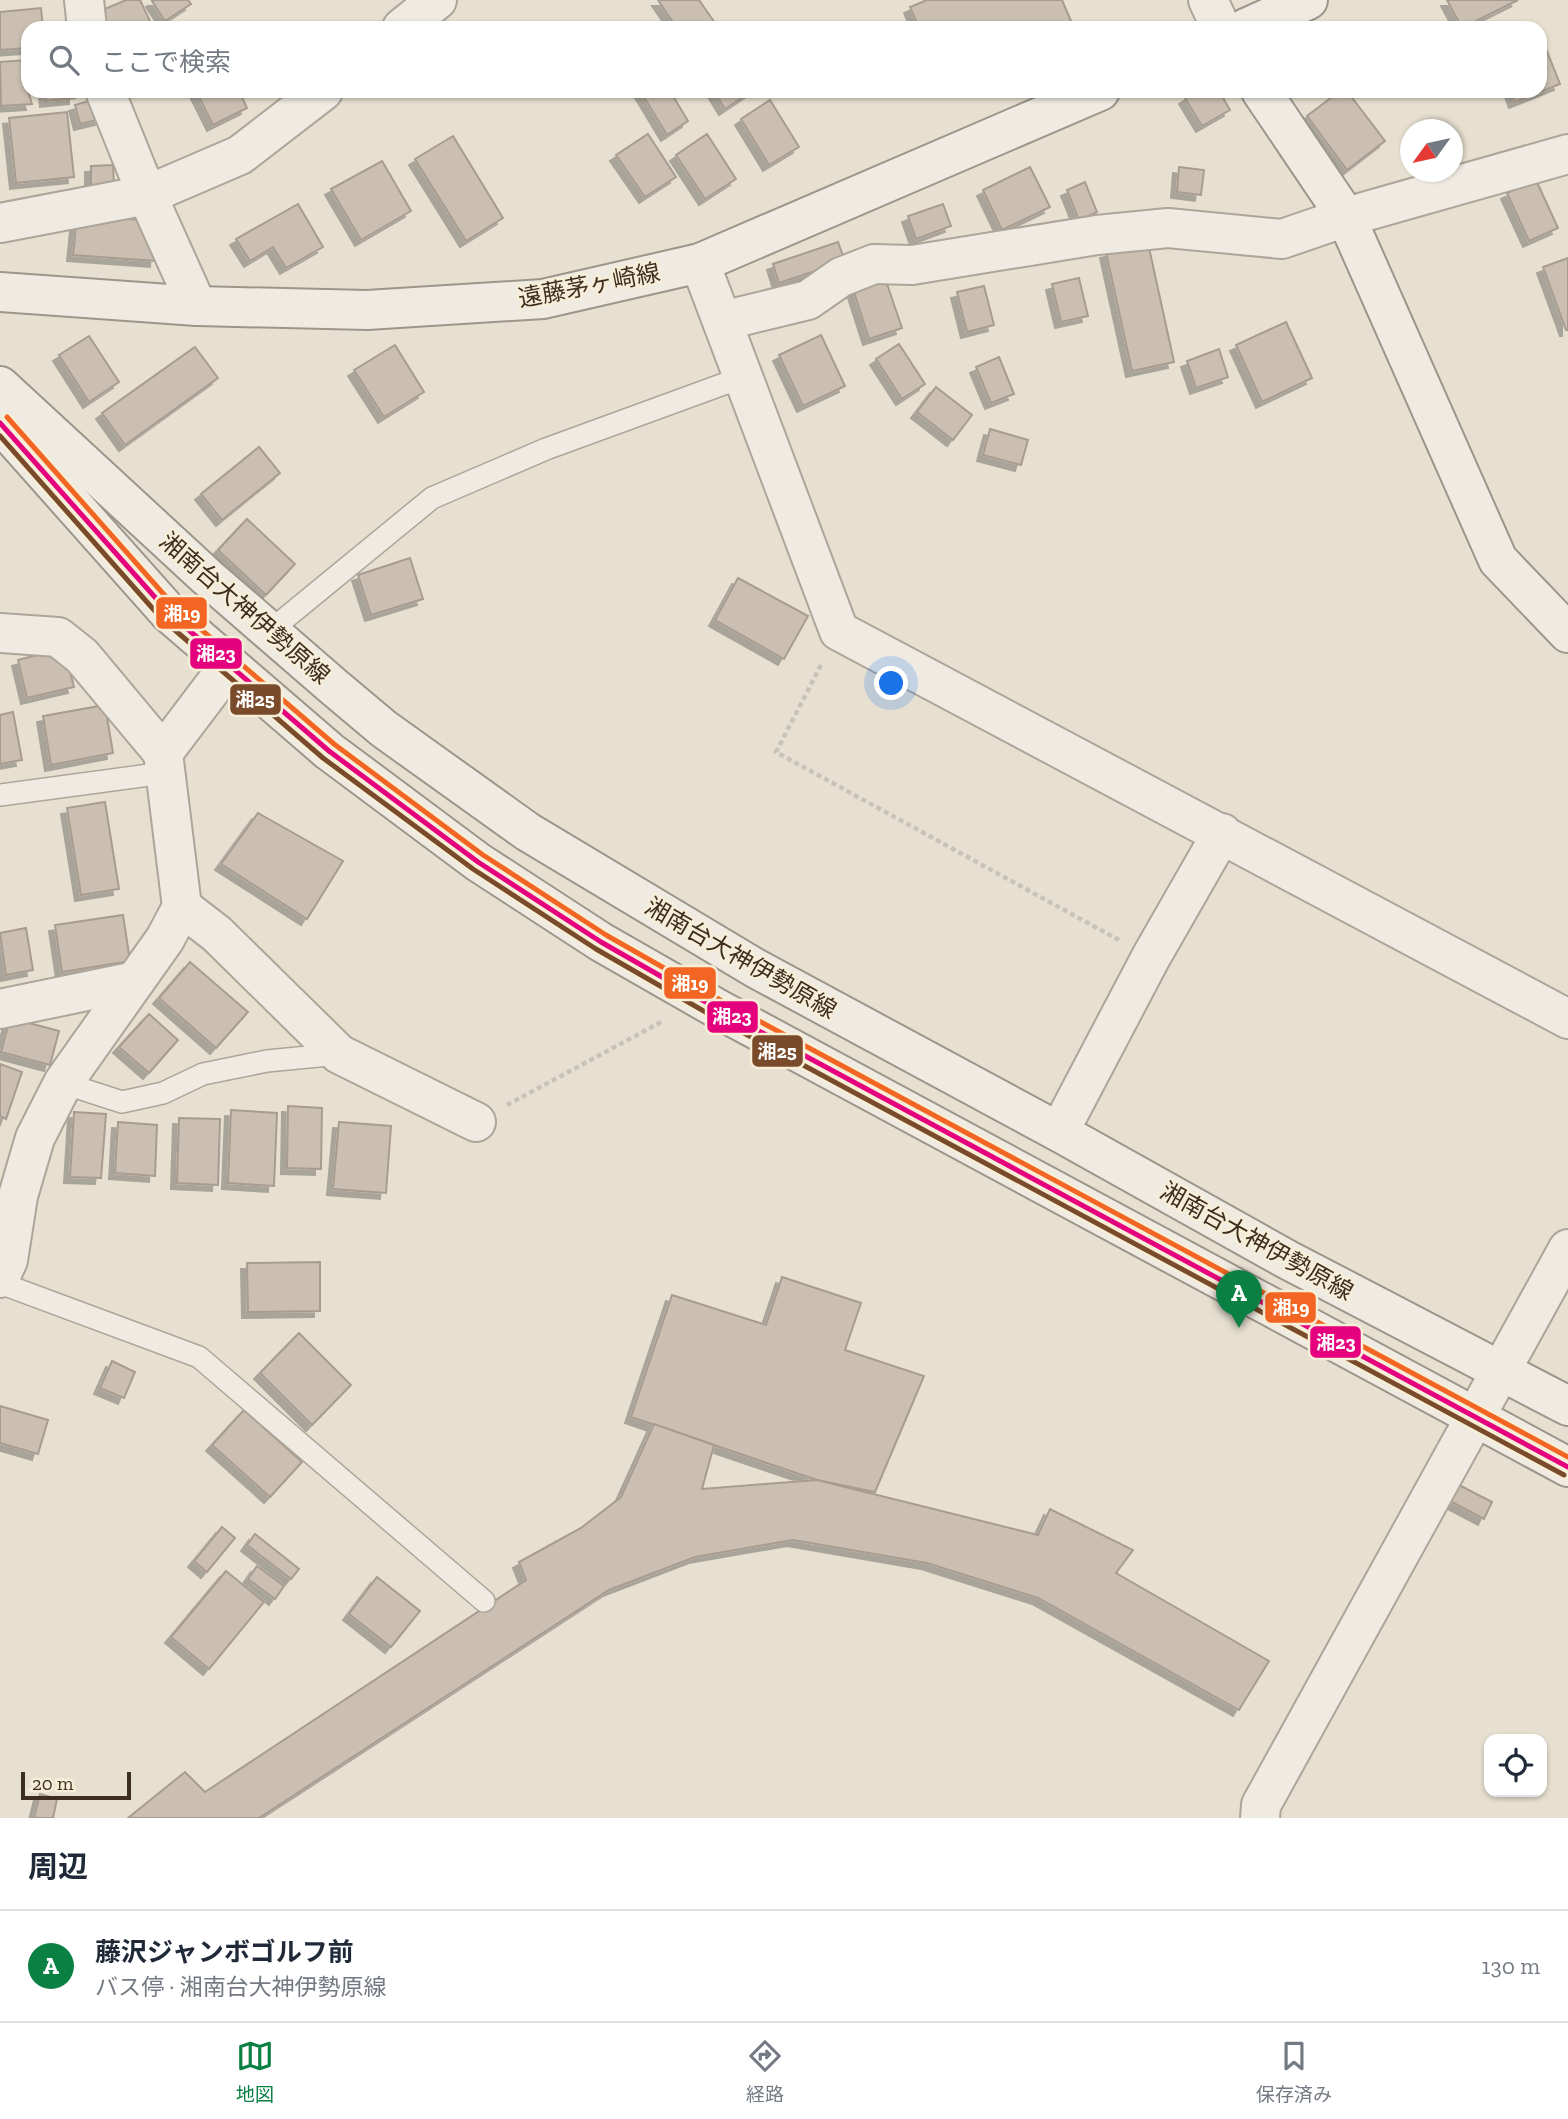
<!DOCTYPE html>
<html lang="ja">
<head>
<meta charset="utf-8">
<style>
	:root { --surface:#fff; --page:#f6f6f7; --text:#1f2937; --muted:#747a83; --line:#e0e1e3; --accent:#0b8043 }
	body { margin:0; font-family:"Zilla Slab","Noto Sans JP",serif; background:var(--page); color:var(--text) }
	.controls { position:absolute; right:21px; bottom:21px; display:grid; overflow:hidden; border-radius:14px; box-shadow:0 2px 5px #0004 }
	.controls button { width:63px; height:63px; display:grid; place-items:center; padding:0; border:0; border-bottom:2px solid var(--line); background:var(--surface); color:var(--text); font:35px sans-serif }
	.compass { position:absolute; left:1400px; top:119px; width:63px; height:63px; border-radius:50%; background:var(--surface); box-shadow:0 2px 5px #0004; rotate:237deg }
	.scale { position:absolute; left:21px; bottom:18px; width:110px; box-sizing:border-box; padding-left:7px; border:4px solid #3d2e20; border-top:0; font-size:19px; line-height:24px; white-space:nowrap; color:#3d2e20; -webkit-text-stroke:5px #f7eed8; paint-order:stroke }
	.you { position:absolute; left:892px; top:684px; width:24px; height:24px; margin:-18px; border:5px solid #fff; border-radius:50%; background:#1a73e8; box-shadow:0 0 0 10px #1a73e833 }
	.badge { display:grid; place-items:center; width:46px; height:46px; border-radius:50%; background:var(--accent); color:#fff; font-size:23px; font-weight:700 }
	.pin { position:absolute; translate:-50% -58px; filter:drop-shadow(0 2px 4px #0008) }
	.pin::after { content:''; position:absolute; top:37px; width:24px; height:21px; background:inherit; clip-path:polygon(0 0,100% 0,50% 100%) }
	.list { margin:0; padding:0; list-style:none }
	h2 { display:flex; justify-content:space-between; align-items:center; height:91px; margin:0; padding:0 28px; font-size:30px }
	h2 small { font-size:23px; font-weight:400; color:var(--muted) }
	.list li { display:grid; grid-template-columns:46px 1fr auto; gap:21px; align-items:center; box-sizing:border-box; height:112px; padding:0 28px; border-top:2px solid var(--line) }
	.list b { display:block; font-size:26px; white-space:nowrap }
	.list p { margin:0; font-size:23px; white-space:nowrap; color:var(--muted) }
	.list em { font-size:23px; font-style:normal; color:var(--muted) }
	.icon { flex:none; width:38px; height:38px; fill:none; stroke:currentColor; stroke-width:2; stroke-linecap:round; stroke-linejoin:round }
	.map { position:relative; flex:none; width:1568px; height:1818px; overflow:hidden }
	.search { position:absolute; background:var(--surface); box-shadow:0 2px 5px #0004; left:21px; right:21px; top:21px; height:77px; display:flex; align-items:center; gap:18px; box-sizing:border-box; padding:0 24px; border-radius:21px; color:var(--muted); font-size:26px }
	.sheet { height:203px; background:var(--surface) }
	nav { display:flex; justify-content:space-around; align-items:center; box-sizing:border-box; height:98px; border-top:2px solid var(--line); background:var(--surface); font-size:19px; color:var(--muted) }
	nav a { display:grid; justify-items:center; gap:4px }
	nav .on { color:var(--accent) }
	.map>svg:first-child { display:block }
	.building { fill:#cbbfb2; stroke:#a89c90; stroke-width:2; filter:url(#shadow) }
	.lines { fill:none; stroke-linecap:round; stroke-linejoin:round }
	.lane-casing { stroke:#ada599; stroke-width:24 }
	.street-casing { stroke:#ada599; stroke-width:42 }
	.secondary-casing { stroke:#9c958a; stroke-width:42 }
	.path { stroke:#c8c2b9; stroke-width:4.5; stroke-dasharray:5 3.5; stroke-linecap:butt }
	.lane { stroke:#efebe3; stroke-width:21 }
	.street { stroke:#efebe3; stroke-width:38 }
	.secondary { stroke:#efebe3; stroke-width:38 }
	.bus-1-casing { stroke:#f7eed8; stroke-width:10 }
	.bus-2-casing { stroke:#f7eed8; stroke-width:10 }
	.bus-3-casing { stroke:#f7eed8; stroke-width:10 }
	.bus-1 { stroke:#e5007d; stroke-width:5 }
	.bus-2 { stroke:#7a4b2a; stroke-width:5 }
	.bus-3 { stroke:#f26522; stroke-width:5 }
	.labels { text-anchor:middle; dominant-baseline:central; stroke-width:5; stroke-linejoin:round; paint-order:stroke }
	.street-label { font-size:24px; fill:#3d2e20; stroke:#f7eed8 }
	.line-badge { stroke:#f7eed8; stroke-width:2.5 }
	.badge-label { font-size:19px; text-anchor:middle; font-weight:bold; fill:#fff }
</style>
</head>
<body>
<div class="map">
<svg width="1568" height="1818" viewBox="0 0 1568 1818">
	<defs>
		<filter id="shadow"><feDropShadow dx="-6" dy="6" stdDeviation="0" flood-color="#0004"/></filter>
	</defs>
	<rect width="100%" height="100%" fill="#e7e0d1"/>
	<!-- building -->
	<g class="building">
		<polygon points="126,0 140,0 150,21 135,28 107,28 100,11"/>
		<polygon points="154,0 188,0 191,4 165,21 152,1"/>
		<polygon points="658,0 699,0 715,23 709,28 677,28"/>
		<polygon points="927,0 1062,0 1071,21 1054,28 919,28 910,7"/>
		<polygon points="1447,0 1518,0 1462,28"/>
		<polygon points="41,8 43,28 28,28 28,48 0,50 0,12"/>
		<polygon points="1540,34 1560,84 1515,102 1511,91 1540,91"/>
		<polygon points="27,60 28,91 32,104 1,106 0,62"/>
		<polygon points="45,91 75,91 75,98 46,101"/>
		<polygon points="196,91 239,91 247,108 213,125"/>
		<polygon points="670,91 688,121 667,135 641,92"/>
		<polygon points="714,91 752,91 725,109"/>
		<polygon points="1196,91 1219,91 1230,110 1202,126 1185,98"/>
		<polygon points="1340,91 1347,91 1385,141 1347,170 1307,116"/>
		<polygon points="96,99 101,119 80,124 75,105"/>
		<polygon points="770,100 799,147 769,165 741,119"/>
		<polygon points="67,112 74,177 16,183 9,118"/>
		<polygon points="648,134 676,177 645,197 616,155"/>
		<polygon points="707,134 736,179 705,199 676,155"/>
		<polygon points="453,136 503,218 466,241 415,159"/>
		<polygon points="382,161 411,211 361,240 331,189"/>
		<polygon points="113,165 114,185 91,186 91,166"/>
		<polygon points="1030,167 1050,207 1002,230 983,190"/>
		<polygon points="1179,167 1204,170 1201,195 1177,192"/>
		<polygon points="1536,180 1558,228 1529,241 1507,193"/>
		<polygon points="1085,182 1097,212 1079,220 1067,190"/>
		<polygon points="298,204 323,247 286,268 273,247 250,261 236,239"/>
		<polygon points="943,204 951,226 916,239 908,216"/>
		<polygon points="77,216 159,221 156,261 73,255"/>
		<polygon points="838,242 845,261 779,283 773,264"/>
		<polygon points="1148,243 1174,362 1132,371 1106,252"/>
		<polygon points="1568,258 1568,330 1566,330 1543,267"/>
		<polygon points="885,278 902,328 869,339 853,289"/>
		<polygon points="1079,278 1088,316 1061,322 1052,284"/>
		<polygon points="984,286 994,325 967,332 957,292"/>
		<polygon points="1286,322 1312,378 1262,402 1236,345"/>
		<polygon points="821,335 845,386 803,406 779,355"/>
		<polygon points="89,336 119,382 89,402 59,355"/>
		<polygon points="899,344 925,384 902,399 876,359"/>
		<polygon points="395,345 424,392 384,417 354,370"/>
		<polygon points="195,347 218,378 125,445 102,413"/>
		<polygon points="1219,349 1228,377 1196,388 1187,361"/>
		<polygon points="999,357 1014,394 991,403 976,367"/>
		<polygon points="936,387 972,415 953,440 917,412"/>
		<polygon points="990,429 1028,440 1021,465 983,455"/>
		<polygon points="259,447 280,473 222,520 201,494"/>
		<polygon points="247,519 295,564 266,595 218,550"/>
		<polygon points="410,558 423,599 371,615 358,575"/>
		<polygon points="738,578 808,616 784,659 715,620"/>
		<polygon points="64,648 74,687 27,698 18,660"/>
		<polygon points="105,705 113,753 51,765 43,716"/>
		<polygon points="13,712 22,760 0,764 0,715"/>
		<polygon points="105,802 119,889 81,895 67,808"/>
		<polygon points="258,813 343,861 307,919 221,864"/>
		<polygon points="123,915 130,961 62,972 55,925"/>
		<polygon points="26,928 33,970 6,975 0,933"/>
		<polygon points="190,962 248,1012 216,1048 159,998"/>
		<polygon points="149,1014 178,1040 149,1073 119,1047"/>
		<polygon points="10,1018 59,1031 50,1065 1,1052"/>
		<polygon points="0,1064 22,1072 6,1119 0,1116"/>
		<polygon points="288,1106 322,1108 321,1169 287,1168"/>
		<polygon points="231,1110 277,1113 274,1186 228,1183"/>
		<polygon points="74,1112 106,1114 101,1178 70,1177"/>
		<polygon points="179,1118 220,1119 218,1185 177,1183"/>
		<polygon points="118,1122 157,1125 155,1176 115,1173"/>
		<polygon points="339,1122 391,1126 386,1193 333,1189"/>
		<polygon points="320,1262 320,1311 248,1312 247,1263"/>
		<polygon points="782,1277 861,1303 845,1350 924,1376 875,1492 817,1480 631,1417 672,1295 766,1325"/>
		<polygon points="299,1333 351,1385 312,1425 260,1373"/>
		<polygon points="112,1361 135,1372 124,1398 100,1388"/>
		<polygon points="0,1406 48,1420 38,1454 0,1443"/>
		<polygon points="244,1410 302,1462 270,1497 212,1445"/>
		<polygon points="654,1424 714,1445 702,1489 817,1480 1038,1535 1050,1509 1133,1550 1116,1573 1269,1661 1239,1710 1038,1598 927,1563 793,1540 695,1557 609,1590 259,1818 128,1818 185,1772 205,1792 526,1580 519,1562 581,1528 621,1497"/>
		<polygon points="1459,1485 1492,1502 1484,1519 1450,1501"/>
		<polygon points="222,1527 235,1538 207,1572 194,1561"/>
		<polygon points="255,1534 299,1569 291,1579 247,1545"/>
		<polygon points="257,1566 284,1586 275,1599 248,1579"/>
		<polygon points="226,1571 264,1602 209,1669 171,1637"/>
		<polygon points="377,1577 420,1611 391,1647 349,1614"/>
		<polygon points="40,1794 57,1799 53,1818 34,1818"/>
	</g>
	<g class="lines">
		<defs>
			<g id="lane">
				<polyline points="271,630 432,498 546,449 743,377"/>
				<polyline points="0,795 164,773"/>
				<polyline points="63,1083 122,1102 163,1093 203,1074 267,1061 339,1054"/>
				<polyline points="0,1283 199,1357 484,1601"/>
			</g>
			<g id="street">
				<polyline points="84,0 87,28"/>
				<polyline points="1208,0 1221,28"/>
				<polyline points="402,28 437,0"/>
				<polyline points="105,91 147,195 197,306"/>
				<polyline points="0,223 147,195 240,155 323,91"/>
				<polyline points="700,263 839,631 1568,1019"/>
				<polyline points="722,321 808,300 841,277 874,264 912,265 1097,235 1168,228 1282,239 1346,217 1568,154"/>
				<polyline points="0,633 58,637 82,656 163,753"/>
				<polyline points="182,907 217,934 339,1054 476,1122"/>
				<polyline points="0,1009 135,981"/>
				<polyline points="1059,1132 1151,957 1222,833"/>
				<polyline points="0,1278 8,1260 18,1196 35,1138 63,1083 165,939 182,907 163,753 228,667"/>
				<polyline points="1260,1818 1261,1805 1568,1249"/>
			</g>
			<g id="secondary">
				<polyline points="1246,28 1308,0"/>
				<polyline points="1261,91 1346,217 1498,560 1568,633"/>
				<polyline points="0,292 197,306 367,310 543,299 700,263 1100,91"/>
				<polyline points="0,386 207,577 334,687 384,729 528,832 755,968 1059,1132 1288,1260 1568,1406"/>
				<polyline points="0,423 169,613 329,751 478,862 601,942 718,1009 1568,1467"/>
			</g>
		</defs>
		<!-- lane casing -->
		<use href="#lane" class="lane-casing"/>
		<!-- street casing -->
		<use href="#street" class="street-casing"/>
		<!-- secondary casing -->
		<use href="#secondary" class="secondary-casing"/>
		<!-- path -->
		<g class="path">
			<polyline points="821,665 776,752 1119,940"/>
			<polyline points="507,1105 663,1021"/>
		</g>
		<!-- lane -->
		<use href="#lane" class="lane"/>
		<!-- street -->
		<use href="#street" class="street"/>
		<!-- secondary -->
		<use href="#secondary" class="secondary"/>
		<defs>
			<polyline id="bus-1" points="0,423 169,613 329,751 478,862 601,942 718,1009 1568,1467"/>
			<polyline id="bus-2" points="0,436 162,619 323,758 473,869 596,949 714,1017 1564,1475"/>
			<polyline id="bus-3" points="7,417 175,607 334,744 483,855 606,935 722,1001 1568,1457"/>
		</defs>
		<!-- bus-1 casing -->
		<use href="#bus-1" class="bus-1-casing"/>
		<!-- bus-2 casing -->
		<use href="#bus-2" class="bus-2-casing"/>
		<!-- bus-3 casing -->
		<use href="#bus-3" class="bus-3-casing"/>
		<!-- bus-1 -->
		<use href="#bus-1" class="bus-1"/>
		<!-- bus-2 -->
		<use href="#bus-2" class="bus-2"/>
		<!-- bus-3 -->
		<use href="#bus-3" class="bus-3"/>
	</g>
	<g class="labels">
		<!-- street labels -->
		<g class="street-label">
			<text transform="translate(589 285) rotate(-11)">遠藤茅ヶ崎線</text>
			<text transform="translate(245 608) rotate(41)">湘南台大神伊勢原線</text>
			<text transform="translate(741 958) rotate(30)">湘南台大神伊勢原線</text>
			<text transform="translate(1257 1241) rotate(29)">湘南台大神伊勢原線</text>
		</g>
	</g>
	<g class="line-badge">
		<rect x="155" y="596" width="53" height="34" rx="7" fill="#f26522"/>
		<rect x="189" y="637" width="54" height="33" rx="7" fill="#e5007d"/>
		<rect x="229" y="683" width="53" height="33" rx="7" fill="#7a4b2a"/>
		<rect x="663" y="966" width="54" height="34" rx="7" fill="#f26522"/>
		<rect x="706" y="1000" width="53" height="34" rx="7" fill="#e5007d"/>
		<rect x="751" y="1034" width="53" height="34" rx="7" fill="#7a4b2a"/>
		<rect x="1264" y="1291" width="53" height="33" rx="7" fill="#f26522"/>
		<rect x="1309" y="1325" width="53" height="34" rx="7" fill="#e5007d"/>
	</g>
	<g class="badge-label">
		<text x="182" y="620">湘19</text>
		<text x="216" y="660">湘23</text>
		<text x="255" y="706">湘25</text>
		<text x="690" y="990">湘19</text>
		<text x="732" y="1023">湘23</text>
		<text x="777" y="1058">湘25</text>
		<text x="1291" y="1314">湘19</text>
		<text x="1336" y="1349">湘23</text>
	</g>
</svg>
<div class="controls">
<button><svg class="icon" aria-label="locate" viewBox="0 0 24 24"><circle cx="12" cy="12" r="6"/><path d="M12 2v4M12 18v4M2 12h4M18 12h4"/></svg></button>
</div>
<svg class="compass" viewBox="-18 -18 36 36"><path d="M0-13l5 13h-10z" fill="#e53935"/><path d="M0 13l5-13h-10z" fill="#747a83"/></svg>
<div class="scale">20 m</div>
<div class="you"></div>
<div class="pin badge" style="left:1239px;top:1328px">A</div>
<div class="search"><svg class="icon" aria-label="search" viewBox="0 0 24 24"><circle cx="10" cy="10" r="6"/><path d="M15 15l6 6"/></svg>ここで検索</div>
</div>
<section class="sheet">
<h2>周辺<small></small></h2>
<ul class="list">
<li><span class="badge">A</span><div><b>藤沢ジャンボゴルフ前</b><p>バス停 · 湘南台大神伊勢原線</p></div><em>130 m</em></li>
</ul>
</section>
<nav>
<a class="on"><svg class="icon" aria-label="map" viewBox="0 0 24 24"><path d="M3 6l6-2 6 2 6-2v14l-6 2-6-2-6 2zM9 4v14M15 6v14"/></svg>地図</a>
<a><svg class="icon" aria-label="directions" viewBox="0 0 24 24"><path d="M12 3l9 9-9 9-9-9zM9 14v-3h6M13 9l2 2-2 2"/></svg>経路</a>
<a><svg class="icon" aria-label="saved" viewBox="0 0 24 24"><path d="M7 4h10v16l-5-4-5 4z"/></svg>保存済み</a>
</nav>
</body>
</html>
